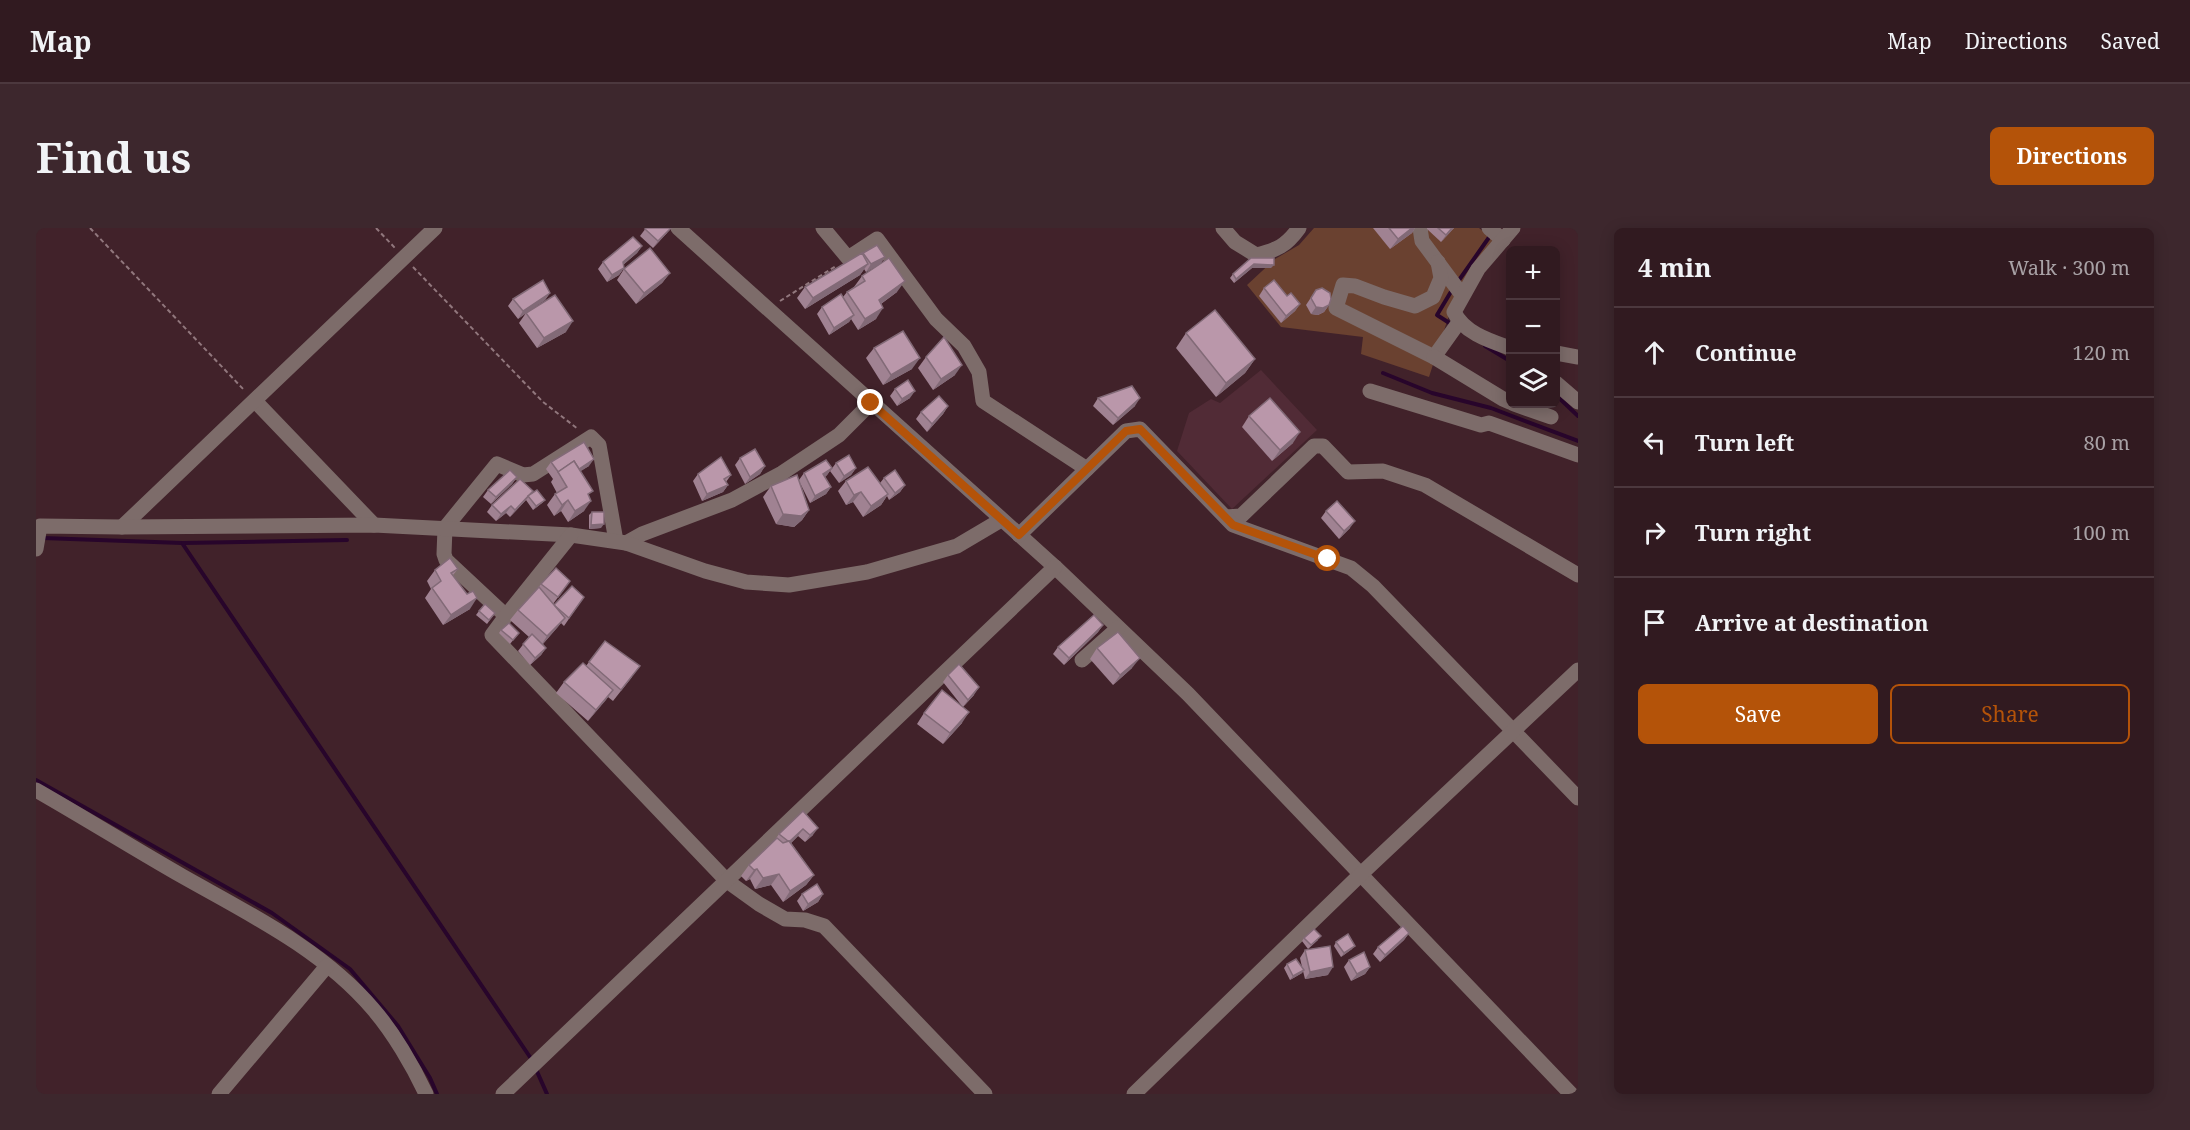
<!DOCTYPE html>
<html lang="en">
<head>
<meta charset="utf-8">
<style>
	:root { --surface:#311a20; --page:#3d272d; --text:#f1f3f6; --muted:#a8a1a5; --line:#4c383e; --accent:#b45309 }
	body { margin:0; font-family:"Noto Serif",serif; background:var(--page); color:var(--text) }
	.controls { position:absolute; right:18px; top:18px; display:grid; overflow:hidden; border-radius:9px; box-shadow:0 3px 15px #0003 }
	.controls button { width:54px; height:54px; display:grid; place-items:center; padding:0; border:0; border-bottom:2px solid var(--line); background:var(--surface); color:var(--text); font:30px sans-serif }
	.stop { position:absolute; width:18px; height:18px; margin:-14px; border:4px solid #b45309; border-radius:50%; background:#fff }
	.stop.end { background:#b45309; border-color:#fff; box-shadow:0 2px 6px #0008 }
	.list { margin:0; padding:0; list-style:none }
	h2 { display:flex; justify-content:space-between; align-items:center; height:78px; margin:0; padding:0 24px; font-size:26px }
	h2 small { font-size:20px; font-weight:400; color:var(--muted) }
	.list li { display:grid; grid-template-columns:39px 1fr auto; gap:18px; align-items:center; box-sizing:border-box; height:90px; padding:0 24px; border-top:2px solid var(--line) }
	.list b { display:block; font-size:22px; white-space:nowrap }
	.list em { font-size:20px; font-style:normal; color:var(--muted) }
	.actions { display:flex; gap:12px; padding:18px 24px }
	.actions a { flex:1; padding:14px 0; border:2px solid var(--accent); border-radius:9px; text-align:center; font-size:21px; color:var(--accent) }
	.actions .main { background:var(--accent); color:#fff }
	.icon { flex:none; width:33px; height:33px; fill:none; stroke:currentColor; stroke-width:2; stroke-linecap:round; stroke-linejoin:round }
	.map { position:relative; flex:none; width:1542px; height:866px; overflow:hidden; border-radius:9px }
	header { display:flex; align-items:center; gap:36px; box-sizing:border-box; height:84px; padding:0 30px; background:var(--surface); border-bottom:2px solid var(--line) }
	header strong { font-size:28px }
	nav { display:flex; gap:33px; margin-inline-start:auto; font-size:21px }
	.intro { display:flex; align-items:center; justify-content:space-between; box-sizing:border-box; height:144px; padding:0 36px }
	h1 { margin:0; font-size:42px }
	.button { padding:15px 27px; border-radius:9px; background:var(--accent); color:#fff; font-size:21px; font-weight:700 }
	main { display:flex; gap:36px; padding:0 36px }
	aside { flex:1; background:var(--surface); border-radius:9px; box-shadow:0 3px 15px #0003 }
	.map>svg:first-child { display:block }
	.built { fill:#512b36 }
	.green { fill:#6a4130 }
	.lines { fill:none; stroke-linecap:round; stroke-linejoin:round }
	.stream { stroke:#28052b; stroke-width:4 }
	.path { stroke:#91777d; stroke-width:2; stroke-dasharray:4.5 3; stroke-linecap:butt }
	.minor { stroke:#7d6c6a; stroke-width:15 }
	.wall { fill:#a08292 }
	.shaded-wall { fill:#826a77 }
	.building { fill:#ba97aa; stroke:#826a77; stroke-width:1.5 }
	.route { stroke:#b45309; stroke-width:8 }
</style>
</head>
<body>
<header>
<strong>Map</strong>
<nav><a>Map</a><a>Directions</a><a>Saved</a></nav>
</header>
<div class="intro"><h1>Find us</h1><a class="button">Directions</a></div>
<main>
<div class="map">
<svg width="1542" height="866" viewBox="0 0 1542 866">
	<rect width="100%" height="100%" fill="#41222a"/>
	<!-- built -->
	<polygon class="built" points="1225,142 1281,202 1196,281 1141,223 1153,185 1175,171 1184,175"/>
	<!-- green -->
	<polygon class="green" points="1278,0 1443,0 1458,12 1414,84 1393,149 1325,126 1327,109 1245,99 1211,57 1239,31 1263,17"/>
	<g class="lines">
		<!-- stream -->
		<g class="stream">
			<polyline points="1421,55 1454,8"/>
			<polyline points="1415,96 1401,87 1416,62"/>
			<polyline points="1449,118 1474,133"/>
			<polyline points="1347,145 1396,165 1455,180 1542,213"/>
			<polyline points="1520,167 1542,188"/>
			<polyline points="7,310 146,315 496,832"/>
			<polyline points="147,315 311,312"/>
			<polyline points="0,552 236,685 314,741 362,798 394,850 401,866"/>
			<polyline points="499,839 511,866"/>
		</g>
		<!-- path -->
		<g class="path">
			<polyline points="54,0 209,163"/>
			<polyline points="340,0 359,20"/>
			<polyline points="377,39 507,174 542,201"/>
			<polyline points="744,73 800,38"/>
		</g>
		<!-- minor -->
		<g class="minor">
			<polyline points="642,0 1019,339 1152,466 1535,866"/>
			<polyline points="787,0 812,30 841,11 900,91 928,118 943,144 947,173 1051,241"/>
			<path d="M1187 0 1199 14 1220 27C1241 22 1250 18 1263 0"/>
			<polyline points="1384,0 1386,13 1426,67"/>
			<polyline points="1453,0 1467,12"/>
			<polyline points="1402,34 1405,50 1397,69 1379,78 1348,69 1319,58 1307,57 1300,80 1398,129 1423,94"/>
			<path d="M1474 120C1454 113 1428 105 1418 84L1442 41 1477 0"/>
			<polyline points="1520,125 1542,129"/>
			<polyline points="1398,129 1467,171 1474,174"/>
			<polyline points="1520,155 1542,174"/>
			<polyline points="1334,163 1445,197 1453,195 1542,227"/>
			<polyline points="219,173 338,297"/>
			<polyline points="1478,176 1515,189"/>
			<polyline points="1190,289 1205,288 1278,218 1287,218 1312,244 1347,243 1389,257 1542,347"/>
			<polyline points="86,299 399,0"/>
			<polyline points="983,307 1090,203 1104,201 1197,297 1315,340 1337,358 1542,570"/>
			<polyline points="580,313 563,217 555,209 497,246 487,247 461,236 409,300 408,326 410,332 470,388 456,407 691,653 723,676 749,691 769,692 788,698 949,866"/>
			<polyline points="590,315 606,306 696,272 746,245 803,207 835,175"/>
			<polyline points="0,321 4,298 86,299 338,297 535,307 590,315 669,343 710,354 753,357 831,344 921,318 965,292"/>
			<polyline points="470,388 535,307"/>
			<polyline points="1046,432 1082,400"/>
			<path d="M0 562C49 590 97 620 146 648 213 686 286 721 337 781 357 804 377 838 390 866"/>
			<polyline points="183,866 291,738"/>
			<polyline points="467,866 1019,339"/>
			<polyline points="1098,866 1325,646 1542,442"/>
		</g>
	</g>
	<!-- wall -->
	<g class="wall">
		<polygon points="610,0 631,5 617,20 604,8"/>
		<polygon points="1337,0 1379,0 1376,5 1354,21"/>
		<polygon points="1391,0 1418,0 1405,14 1391,1"/>
		<polygon points="606,18 601,25 587,37 588,40 583,47 571,54 562,41 567,34"/>
		<polygon points="827,26 849,29 844,36 830,44 828,41 824,47 769,81 761,70 769,59"/>
		<polygon points="1215,30 1235,40 1216,40 1198,55 1194,50 1197,46"/>
		<polygon points="588,41 634,45 626,55 600,76 581,52"/>
		<polygon points="826,48 861,64 845,76 840,91 822,102 815,91 813,94 793,107 781,86 786,79 807,69 811,64 818,59"/>
		<polygon points="1228,60 1264,76 1259,83 1245,95 1223,68"/>
		<polygon points="1280,62 1293,77 1288,84 1282,87 1275,86 1270,77"/>
		<polygon points="514,65 509,72 494,82 530,104 501,120 483,95 490,85 482,91 472,78 477,71"/>
		<polygon points="1150,105 1219,131 1209,145 1180,169 1140,120"/>
		<polygon points="838,120 876,141 847,157 830,130"/>
		<polygon points="890,129 919,147 897,162 882,140"/>
		<polygon points="859,161 874,170 861,178 854,168"/>
		<polygon points="1062,170 1099,178 1077,197 1057,178"/>
		<polygon points="912,178 907,186 891,204 880,191 885,184"/>
		<polygon points="1213,188 1257,215 1236,233 1206,199"/>
		<polygon points="704,230 729,238 724,246 709,256 699,237"/>
		<polygon points="515,234 553,238 544,243 553,269 548,283 532,294 525,283 518,288 511,277 519,266 521,265 515,254 517,251 510,241"/>
		<polygon points="800,235 820,240 815,247 803,255 794,243"/>
		<polygon points="796,240 791,247 789,249 795,259 790,266 774,275 764,255 773,282 766,292 758,299 740,296 727,269 735,258 763,252 768,245"/>
		<polygon points="662,246 695,247 690,254 692,257 687,264 666,273 657,253"/>
		<polygon points="481,249 476,256 455,276 447,269 452,262"/>
		<polygon points="848,250 869,257 864,264 853,272 851,268 845,277 827,289 817,274 810,277 802,263 810,253 844,255"/>
		<polygon points="493,268 509,272 506,275 497,282 490,272 474,289 470,285 460,293 451,284 456,277"/>
		<polygon points="1290,283 1314,300 1303,311 1285,290"/>
		<polygon points="556,284 565,300 553,301 553,287"/>
		<polygon points="422,341 417,347 434,381 407,397 389,370 395,361 391,353 399,342"/>
		<polygon points="505,356 529,360 517,376 518,377 548,369 528,398 525,395 507,416 510,420 505,427 494,437 482,423 493,409 474,392 482,382 501,361"/>
		<polygon points="443,383 459,385 451,396 440,387"/>
		<polygon points="1067,397 1062,404 1028,437 1017,426 1022,419"/>
		<polygon points="465,402 483,405 474,416 463,405"/>
		<polygon points="569,413 596,449 577,473 572,469 552,493 520,465 528,454 550,438"/>
		<polygon points="1061,420 1096,440 1077,457 1054,431"/>
		<polygon points="912,447 938,467 927,479 926,495 907,516 881,496 888,485 926,478 907,454"/>
		<polygon points="767,583 777,607 769,614 762,608 755,615 778,647 770,657 747,674 735,657 719,661 714,651 710,653 705,648 713,637 739,612 743,606"/>
		<polygon points="766,666 787,666 782,674 767,683 761,673"/>
		<polygon points="1373,705 1368,712 1344,734 1337,726 1342,719"/>
		<polygon points="1268,710 1282,712 1272,721 1266,713"/>
		<polygon points="1300,714 1316,721 1305,729 1298,718"/>
		<polygon points="1269,722 1292,747 1269,751 1267,743 1266,745 1254,752 1248,740 1251,736 1266,739 1264,730"/>
		<polygon points="1313,732 1334,739 1329,746 1315,753 1308,739"/>
	</g>
	<!-- shaded-wall -->
	<g class="shaded-wall">
		<polygon points="635,0 631,5 617,20 622,13"/>
		<polygon points="1376,0 1379,0 1376,5 1354,21 1362,11"/>
		<polygon points="1416,0 1418,0 1405,14 1410,7"/>
		<polygon points="606,18 601,25 582,41 587,34"/>
		<polygon points="849,29 844,36 830,44 835,36"/>
		<polygon points="832,36 824,47 769,81 777,70"/>
		<polygon points="1218,36 1238,37 1235,40 1216,40 1198,55 1200,51"/>
		<polygon points="588,40 583,47 571,54 576,47"/>
		<polygon points="634,45 626,55 600,76 608,65"/>
		<polygon points="869,53 861,64 836,82 843,72"/>
		<polygon points="514,65 509,72 482,91 487,83"/>
		<polygon points="1264,76 1259,83 1245,95 1250,88"/>
		<polygon points="1293,77 1288,84 1282,87 1275,86 1280,79"/>
		<polygon points="847,80 840,91 822,102 829,91"/>
		<polygon points="818,87 813,94 793,107 798,100"/>
		<polygon points="537,93 530,104 501,120 508,110"/>
		<polygon points="884,130 876,141 847,157 855,147"/>
		<polygon points="1219,131 1209,145 1180,169 1190,155"/>
		<polygon points="926,137 919,147 897,162 905,151"/>
		<polygon points="879,163 874,170 861,178 866,171"/>
		<polygon points="1104,170 1099,178 1077,197 1082,190"/>
		<polygon points="912,178 907,186 891,204 896,196"/>
		<polygon points="1264,204 1257,215 1236,233 1244,222"/>
		<polygon points="558,231 553,238 534,250 539,243"/>
		<polygon points="729,238 724,246 709,256 714,249"/>
		<polygon points="796,240 791,247 782,253 787,246"/>
		<polygon points="820,240 815,247 803,255 808,248"/>
		<polygon points="481,249 476,256 455,276 460,269"/>
		<polygon points="692,257 687,264 666,273 671,266"/>
		<polygon points="869,257 864,264 853,272 859,265"/>
		<polygon points="795,259 790,266 774,275 779,268"/>
		<polygon points="497,263 490,272 474,289 479,282"/>
		<polygon points="825,264 817,274 810,277 818,267"/>
		<polygon points="852,266 845,277 827,289 835,278"/>
		<polygon points="509,272 506,275 497,282 500,278"/>
		<polygon points="532,272 525,283 518,288 526,277"/>
		<polygon points="555,273 548,283 532,294 539,283"/>
		<polygon points="475,278 470,285 460,293 465,286"/>
		<polygon points="773,282 766,292 758,299 740,296 747,286"/>
		<polygon points="1319,293 1314,300 1303,311 1308,303"/>
		<polygon points="568,296 565,300 553,301 555,297"/>
		<polygon points="441,370 434,381 407,397 415,387"/>
		<polygon points="529,390 521,400 504,419 511,408"/>
		<polygon points="1067,397 1062,404 1028,437 1033,430"/>
		<polygon points="510,420 505,427 494,437 499,430"/>
		<polygon points="1104,430 1096,440 1077,457 1084,447"/>
		<polygon points="943,459 938,467 927,479 932,472"/>
		<polygon points="577,462 570,472 552,493 560,482"/>
		<polygon points="933,484 926,495 907,516 914,505"/>
		<polygon points="782,600 777,607 769,614 774,607"/>
		<polygon points="767,601 762,608 748,622 753,614"/>
		<polygon points="721,641 714,651 710,653 718,642"/>
		<polygon points="743,646 735,657 719,661 727,650"/>
		<polygon points="778,647 770,657 747,674 754,663"/>
		<polygon points="787,666 782,674 767,683 772,676"/>
		<polygon points="1373,705 1368,712 1344,734 1349,727"/>
		<polygon points="1319,718 1316,721 1305,729 1308,725"/>
		<polygon points="1297,739 1292,747 1269,751 1274,744"/>
		<polygon points="1334,739 1329,746 1315,753 1321,746"/>
		<polygon points="1268,742 1266,745 1254,752 1257,748"/>
	</g>
	<!-- building -->
	<g class="building">
		<polygon points="610,0 635,0 622,13 609,1"/>
		<polygon points="1353,0 1376,0 1362,11"/>
		<polygon points="1402,0 1416,0 1410,7"/>
		<polygon points="597,9 606,18 587,34 588,40 576,47 567,34"/>
		<polygon points="841,17 849,29 835,36 827,25"/>
		<polygon points="614,20 634,45 608,65 588,41"/>
		<polygon points="826,25 832,36 777,70 769,59"/>
		<polygon points="853,30 869,53 843,72 847,80 829,91 811,64 829,53 826,48"/>
		<polygon points="1215,30 1238,30 1238,37 1218,36 1200,51 1197,46"/>
		<polygon points="507,52 514,65 487,83 477,71"/>
		<polygon points="1238,52 1251,68 1255,65 1264,76 1250,88 1228,60"/>
		<polygon points="1286,60 1294,65 1295,71 1293,77 1287,80 1280,79 1275,70 1280,62"/>
		<polygon points="805,66 818,87 798,100 786,79"/>
		<polygon points="519,67 537,93 508,110 490,85"/>
		<polygon points="1179,82 1219,131 1190,155 1150,105"/>
		<polygon points="867,103 884,130 855,147 838,120"/>
		<polygon points="908,109 926,137 905,151 890,129"/>
		<polygon points="872,152 879,163 866,171 859,161"/>
		<polygon points="1096,158 1104,170 1082,190 1062,170"/>
		<polygon points="903,168 912,178 896,196 885,184"/>
		<polygon points="1234,170 1264,204 1244,222 1213,188"/>
		<polygon points="548,214 558,231 543,241 538,233 522,244 523,245 515,234"/>
		<polygon points="719,221 729,238 714,249 704,230"/>
		<polygon points="813,227 820,240 808,248 800,235"/>
		<polygon points="685,229 695,247 688,251 692,257 671,266 662,246"/>
		<polygon points="790,232 796,240 787,246 795,259 779,268 768,245"/>
		<polygon points="538,233 557,263 552,266 555,273 539,283 532,272 526,277 519,266 531,259 522,244"/>
		<polygon points="832,239 852,266 835,278 825,264 818,267 810,253"/>
		<polygon points="474,242 481,249 460,269 452,262"/>
		<polygon points="859,242 869,257 859,265 848,250"/>
		<polygon points="761,247 773,282 765,288 747,286 735,258"/>
		<polygon points="484,251 497,263 479,282 475,278 465,286 456,277"/>
		<polygon points="501,262 509,272 500,278 492,268"/>
		<polygon points="1301,273 1319,293 1308,303 1290,283"/>
		<polygon points="556,284 568,284 568,296 555,297"/>
		<polygon points="414,330 422,341 415,345 431,366 437,363 441,370 415,387 396,360 405,353 399,342"/>
		<polygon points="520,340 534,353 522,369 505,356"/>
		<polygon points="536,358 548,369 533,390 518,377"/>
		<polygon points="503,359 529,390 511,408 482,382"/>
		<polygon points="449,376 459,385 453,392 443,383"/>
		<polygon points="1058,387 1067,397 1033,430 1022,419"/>
		<polygon points="473,395 483,405 477,412 465,402"/>
		<polygon points="1082,404 1104,430 1084,447 1061,420"/>
		<polygon points="496,406 510,420 499,430 487,416"/>
		<polygon points="569,413 604,438 585,462 553,434"/>
		<polygon points="547,435 577,462 560,482 528,454"/>
		<polygon points="923,436 943,459 932,472 912,447"/>
		<polygon points="906,462 933,484 914,505 888,485"/>
		<polygon points="767,583 782,600 774,607 767,601 754,613 752,613 743,606"/>
		<polygon points="741,610 747,615 753,613 778,647 754,663 743,646 727,650 721,641 718,642 713,637"/>
		<polygon points="781,656 787,666 772,676 766,666"/>
		<polygon points="1367,698 1373,705 1349,727 1342,719"/>
		<polygon points="1278,701 1285,708 1275,717 1268,710"/>
		<polygon points="1312,706 1319,718 1308,725 1300,714"/>
		<polygon points="1294,718 1297,739 1274,744 1269,722"/>
		<polygon points="1328,724 1334,739 1321,746 1313,732"/>
		<polygon points="1260,731 1268,742 1257,748 1251,736"/>
	</g>
	<g class="lines">
		<!-- route -->
		<polyline class="route" points="835,175 983,307 1090,203 1104,201 1197,297 1292,331"/>
	</g>
</svg>
<div class="controls">
<button>+</button>
<button>−</button>
<button><svg class="icon" aria-label="layers" viewBox="0 0 24 24"><path d="M12 4l9 5-9 5-9-5zM3 14l9 5 9-5"/></svg></button>
</div>
<div class="stop" style="left:1292px;top:331px"></div>
<div class="stop end" style="left:835px;top:175px"></div>
</div>
<aside>
<h2>4 min<small>Walk · 300 m</small></h2>
<ul class="list">
<li><svg class="icon" aria-label="ahead" viewBox="0 0 24 24"><path d="M12 20V5M6 11l6-6 6 6"/></svg><div><b>Continue</b></div><em>120 m</em></li>
<li><svg class="icon" aria-label="left" viewBox="0 0 24 24"><path d="M17 20v-9H6M10 6l-5 5 5 5"/></svg><div><b>Turn left</b></div><em>80 m</em></li>
<li><svg class="icon" aria-label="right" viewBox="0 0 24 24"><path d="M7 20v-9h11M14 6l5 5-5 5"/></svg><div><b>Turn right</b></div><em>100 m</em></li>
<li><svg class="icon" aria-label="arrive" viewBox="0 0 24 24"><path d="M6 21V4h12l-3 4 3 4H6"/></svg><div><b>Arrive at destination</b></div></li>
</ul>
<div class="actions"><a class="main">Save</a><a>Share</a></div>
</aside>
</main>
</body>
</html>
